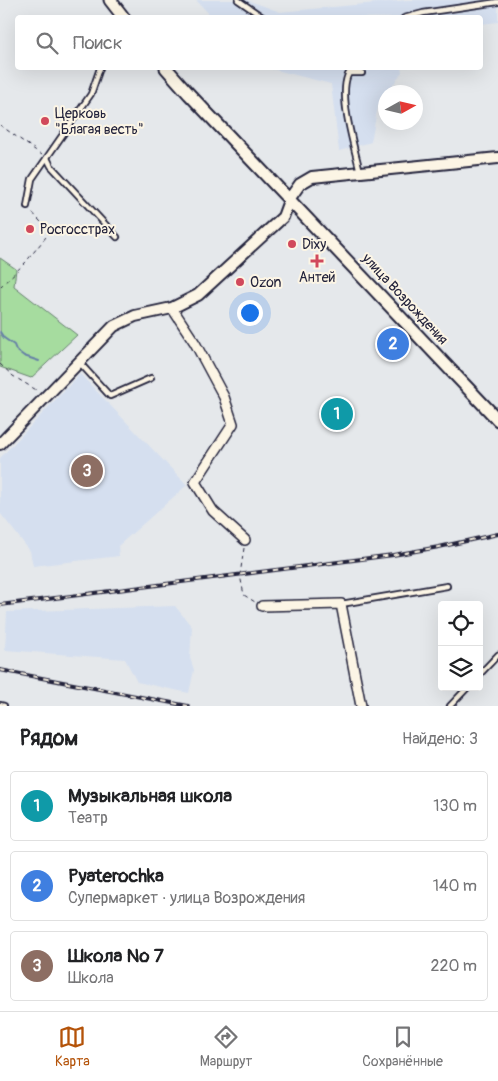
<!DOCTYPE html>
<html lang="ru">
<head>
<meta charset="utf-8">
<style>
	:root { --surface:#fff; --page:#f6f6f6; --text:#202124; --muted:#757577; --line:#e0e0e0; --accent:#b45309 }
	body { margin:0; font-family:Pangolin,sans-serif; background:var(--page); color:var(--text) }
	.controls { position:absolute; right:15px; bottom:15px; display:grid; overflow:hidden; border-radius:5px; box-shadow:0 5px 20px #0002 }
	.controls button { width:45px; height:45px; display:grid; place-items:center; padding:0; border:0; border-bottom:1px solid var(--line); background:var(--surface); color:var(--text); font:25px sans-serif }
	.compass { position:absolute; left:378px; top:85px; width:45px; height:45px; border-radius:50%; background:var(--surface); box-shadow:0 5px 20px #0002; rotate:82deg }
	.you { position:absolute; left:249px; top:312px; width:18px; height:18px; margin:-12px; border:4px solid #fff; border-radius:50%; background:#1a73e8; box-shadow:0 0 0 8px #1a73e833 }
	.badge { display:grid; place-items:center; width:32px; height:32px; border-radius:50%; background:var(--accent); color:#fff; font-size:16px; font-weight:700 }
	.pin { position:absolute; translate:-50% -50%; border:2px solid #fff; box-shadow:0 1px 5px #0006 }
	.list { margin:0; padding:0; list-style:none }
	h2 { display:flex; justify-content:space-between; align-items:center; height:65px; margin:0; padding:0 20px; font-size:21px }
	h2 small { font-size:16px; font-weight:400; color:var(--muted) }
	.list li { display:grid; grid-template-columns:32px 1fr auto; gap:15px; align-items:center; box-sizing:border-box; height:70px; margin:0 10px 10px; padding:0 10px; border:1px solid var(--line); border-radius:5px }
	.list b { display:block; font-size:19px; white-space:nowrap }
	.list p { margin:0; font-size:16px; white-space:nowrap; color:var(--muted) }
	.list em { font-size:16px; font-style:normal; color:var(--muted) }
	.icon { flex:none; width:28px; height:28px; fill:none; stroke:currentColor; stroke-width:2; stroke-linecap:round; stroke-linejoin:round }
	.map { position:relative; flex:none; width:498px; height:706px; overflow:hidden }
	.search { position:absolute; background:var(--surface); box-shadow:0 5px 20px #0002; left:15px; right:15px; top:15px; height:55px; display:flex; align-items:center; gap:12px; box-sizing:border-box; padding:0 18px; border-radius:5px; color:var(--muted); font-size:19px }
	.sheet { height:305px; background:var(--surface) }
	nav { display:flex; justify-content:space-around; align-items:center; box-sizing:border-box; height:70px; border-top:1px solid var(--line); background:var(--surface); font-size:14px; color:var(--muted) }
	nav a { display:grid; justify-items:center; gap:2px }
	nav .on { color:var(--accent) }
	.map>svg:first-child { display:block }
	.built { fill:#d5dfef }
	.green { fill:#a6dc9f; stroke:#647f6d }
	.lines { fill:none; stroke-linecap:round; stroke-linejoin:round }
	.stream { stroke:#6681a6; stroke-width:2 }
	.service-casing { stroke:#22223b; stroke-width:8 }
	.minor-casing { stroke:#22223b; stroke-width:12 }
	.tertiary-casing { stroke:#22223b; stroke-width:14 }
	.secondary-casing { stroke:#22223b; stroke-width:15 }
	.path { stroke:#22223b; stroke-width:1; stroke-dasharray:4 4; stroke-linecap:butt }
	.service { stroke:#fcf5e5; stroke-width:4.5 }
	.minor { stroke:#fcf5e5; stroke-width:9 }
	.tertiary { stroke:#fcf5e5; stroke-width:10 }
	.secondary { stroke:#fcf5e5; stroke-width:11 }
	.rail-casing { stroke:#22223b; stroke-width:4 }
	.rail { stroke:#fcf5e5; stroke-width:2; stroke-dasharray:5.5; stroke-linecap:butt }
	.poi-dot { fill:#d1495b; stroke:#fcf5e5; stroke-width:2 }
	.labels { text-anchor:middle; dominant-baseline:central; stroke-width:4; stroke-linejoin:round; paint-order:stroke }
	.poi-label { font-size:14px; fill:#22223b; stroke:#fcf5e5; text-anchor:start }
	.street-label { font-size:14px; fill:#22223b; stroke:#fcf5e5 }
</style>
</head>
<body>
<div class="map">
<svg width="498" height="706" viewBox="0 0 498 706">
	<rect width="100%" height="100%" fill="#e5e8eb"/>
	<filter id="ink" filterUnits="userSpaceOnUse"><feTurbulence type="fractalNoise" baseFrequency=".02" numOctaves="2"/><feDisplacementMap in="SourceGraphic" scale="10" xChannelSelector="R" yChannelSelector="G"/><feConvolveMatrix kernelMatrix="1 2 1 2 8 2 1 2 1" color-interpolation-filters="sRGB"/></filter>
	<g filter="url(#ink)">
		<!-- built -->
		<g class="built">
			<polygon points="196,0 247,0 280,12 408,0 498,0 498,22 481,24 480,18 212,17"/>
			<polygon points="268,68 401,68 402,72 388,92 386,92 385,95 378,106 371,142 339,151 331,84"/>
			<polygon points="80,374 187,485 118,546 119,556 33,566 30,551 0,513 0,458"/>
			<polygon points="175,606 192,627 190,658 194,670 189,693 137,682 125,659 5,650 7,612"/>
		</g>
		<!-- green -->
		<polygon class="green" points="0,258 16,269 14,286 77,335 31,378 0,367"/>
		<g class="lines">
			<!-- stream -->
			<polyline class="stream" points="0,332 4,338 14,345 16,350 24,356 39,361"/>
			<defs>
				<g id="service">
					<polyline points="238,0 264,18"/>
					<polyline points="404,18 423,13 498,2"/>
					<polyline points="47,158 51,166 117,237"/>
					<path d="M360 172C355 149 337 93 349 73H362"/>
					<polyline points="27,206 32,179 91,94 100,68"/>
					<polyline points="79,362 110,396 151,378"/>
					<polyline points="341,604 447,586"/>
					<polyline points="479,675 498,655"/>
					<polyline points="0,705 4,706"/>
					<polyline points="450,706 468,687"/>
				</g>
				<g id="minor">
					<polyline points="172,308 195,343 224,397 233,424 195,482 213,511 245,540"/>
					<polyline points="262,606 341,604 361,706"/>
				</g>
				<polyline id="tertiary" points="0,444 114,326 135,316 172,308 198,295 283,217 290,198 300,184 312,177 498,158"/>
				<g id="secondary">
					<polyline points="110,0 124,18"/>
					<polyline points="166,68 189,94 498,420"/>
				</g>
			</defs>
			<!-- service casing -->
			<use href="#service" class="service-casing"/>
			<!-- minor casing -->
			<use href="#minor" class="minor-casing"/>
			<!-- tertiary casing -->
			<use href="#tertiary" class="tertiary-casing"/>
			<!-- secondary casing -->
			<use href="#secondary" class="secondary-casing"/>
			<!-- path -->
			<g class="path">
				<polyline points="0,125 42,155"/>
				<polyline points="0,287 25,263 50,232 30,210"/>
				<polyline points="0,364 13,376 38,391"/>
				<polyline points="244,548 240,575 244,595 255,602"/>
			</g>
			<!-- service -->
			<use href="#service" class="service"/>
			<!-- minor -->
			<use href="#minor" class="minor"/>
			<!-- tertiary -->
			<use href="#tertiary" class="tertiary"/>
			<!-- secondary -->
			<use href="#secondary" class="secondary"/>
			<defs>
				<g id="rail">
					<polyline points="0,605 393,555 439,547 498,534"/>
					<polyline points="0,670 188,706"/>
				</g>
			</defs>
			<!-- rail casing -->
			<use href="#rail" class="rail-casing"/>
			<!-- rail -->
			<use href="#rail" class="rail"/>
		</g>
	</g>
	<!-- markers -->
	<g class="poi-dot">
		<circle cx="45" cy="121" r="5"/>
		<circle cx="30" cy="229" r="5"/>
		<circle cx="292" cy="244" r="5"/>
		<path d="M314.5 253.5h5v5h5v5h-5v5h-5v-5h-5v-5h5z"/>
		<circle cx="240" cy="282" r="5"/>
	</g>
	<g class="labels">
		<!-- poi labels -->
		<g class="poi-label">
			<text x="55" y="113">Церковь<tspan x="55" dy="16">"Благая весть"</tspan></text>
			<text x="40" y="229">Росгосстрах</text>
			<text x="302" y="244">Dixy</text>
			<text x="317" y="277" text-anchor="middle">Антей</text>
			<text x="250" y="282">Ozon</text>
		</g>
		<!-- street labels -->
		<g class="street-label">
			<text transform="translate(405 299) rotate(47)">улица Возрождения</text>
		</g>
	</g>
</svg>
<div class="controls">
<button><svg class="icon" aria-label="locate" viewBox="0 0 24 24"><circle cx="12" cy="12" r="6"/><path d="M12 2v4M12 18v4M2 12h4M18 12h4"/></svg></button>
<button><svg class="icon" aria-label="layers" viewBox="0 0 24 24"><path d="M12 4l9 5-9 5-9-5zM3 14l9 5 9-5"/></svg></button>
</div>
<svg class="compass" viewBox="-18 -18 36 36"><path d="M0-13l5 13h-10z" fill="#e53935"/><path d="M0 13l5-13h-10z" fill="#757577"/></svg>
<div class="you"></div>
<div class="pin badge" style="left:337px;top:414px;background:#0f9aa8">1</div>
<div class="pin badge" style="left:393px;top:344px;background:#3f7fe0">2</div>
<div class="pin badge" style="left:87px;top:471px;background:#8d6e63">3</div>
<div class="search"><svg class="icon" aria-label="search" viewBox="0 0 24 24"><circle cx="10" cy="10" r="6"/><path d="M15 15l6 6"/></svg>Поиск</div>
</div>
<section class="sheet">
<h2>Рядом<small>Найдено: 3</small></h2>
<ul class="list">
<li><span class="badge" style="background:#0f9aa8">1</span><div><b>Музыкальная школа</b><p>Театр</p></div><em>130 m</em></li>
<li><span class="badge" style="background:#3f7fe0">2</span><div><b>Pyaterochka</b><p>Супермаркет · улица Возрождения</p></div><em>140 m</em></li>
<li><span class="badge" style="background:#8d6e63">3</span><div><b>Школа № 7</b><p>Школа</p></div><em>220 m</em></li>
</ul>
</section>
<nav>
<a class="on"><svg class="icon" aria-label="map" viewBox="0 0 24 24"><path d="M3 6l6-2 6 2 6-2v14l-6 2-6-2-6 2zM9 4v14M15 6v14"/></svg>Карта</a>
<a><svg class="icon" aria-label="directions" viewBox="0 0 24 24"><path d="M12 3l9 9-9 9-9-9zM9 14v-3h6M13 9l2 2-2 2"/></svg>Маршрут</a>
<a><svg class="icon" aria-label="saved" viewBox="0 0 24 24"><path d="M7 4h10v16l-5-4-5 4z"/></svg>Сохранённые</a>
</nav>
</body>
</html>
